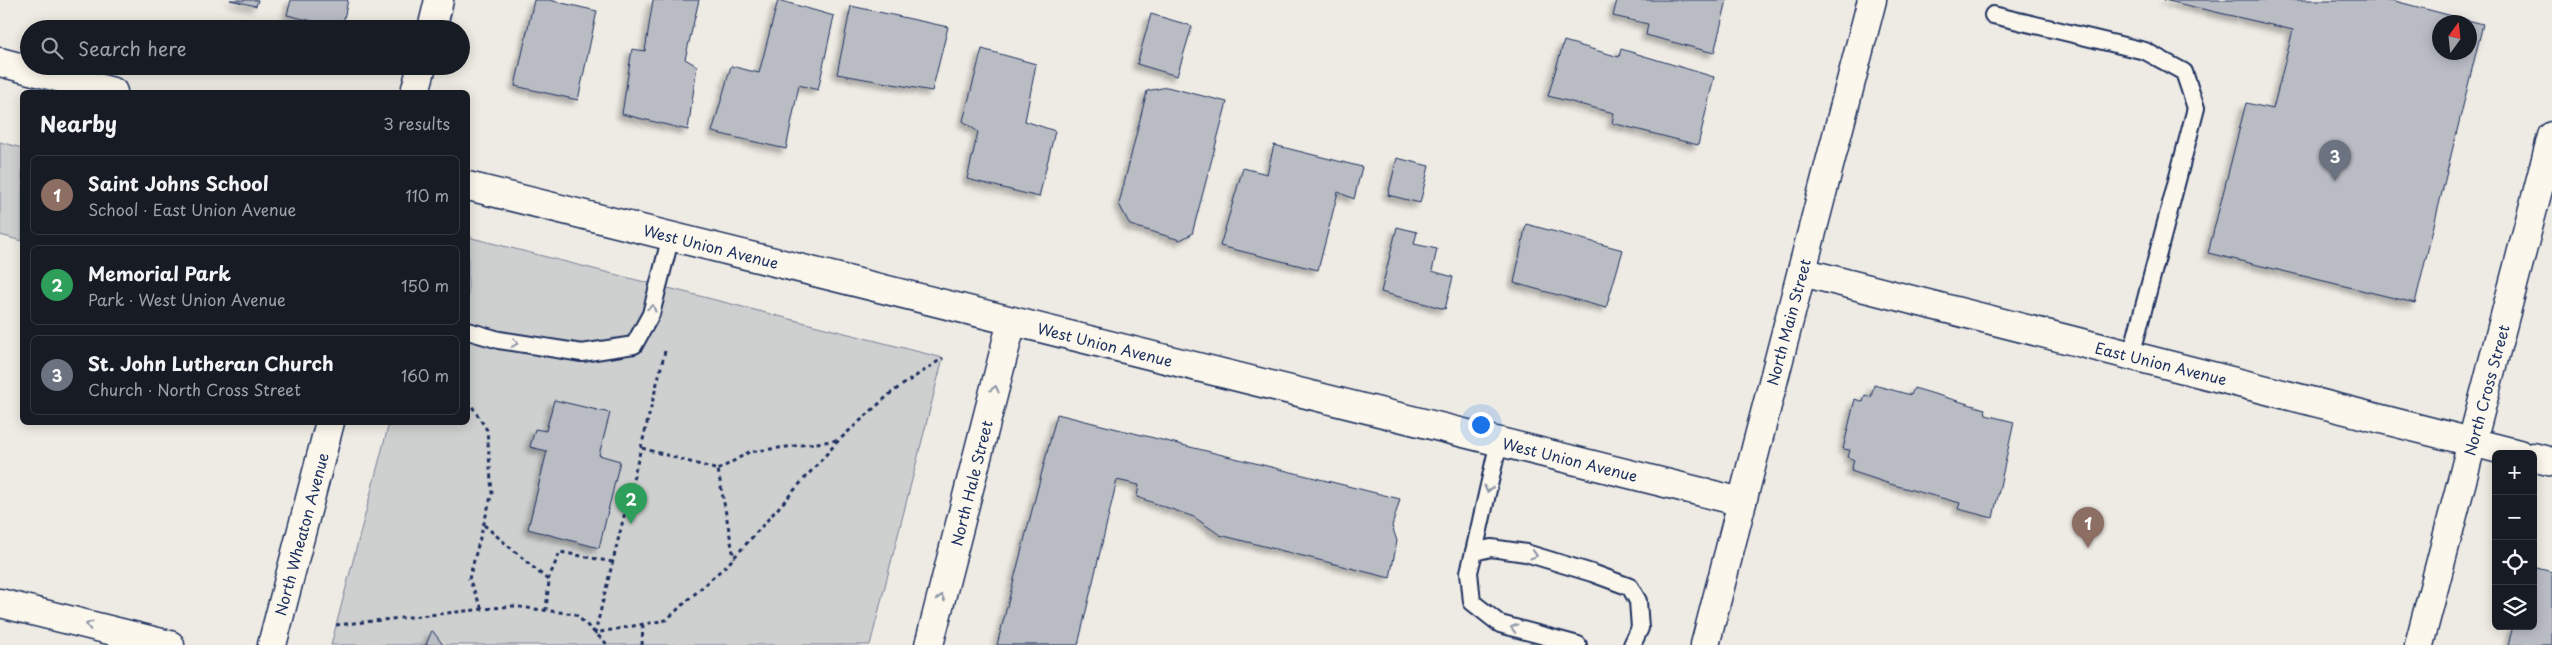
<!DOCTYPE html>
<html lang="en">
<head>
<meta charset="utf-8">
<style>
	:root { --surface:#171b24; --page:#242831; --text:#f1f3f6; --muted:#9ea1a6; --line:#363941; --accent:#c8321e }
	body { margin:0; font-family:"Playpen Sans",sans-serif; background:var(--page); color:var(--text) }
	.controls { position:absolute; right:15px; bottom:15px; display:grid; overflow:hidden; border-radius:8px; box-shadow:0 2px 12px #0003 }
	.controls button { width:45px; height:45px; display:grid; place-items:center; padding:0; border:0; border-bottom:1px solid var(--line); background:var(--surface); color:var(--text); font:25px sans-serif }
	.compass { position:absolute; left:2432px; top:15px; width:45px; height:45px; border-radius:50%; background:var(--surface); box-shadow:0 2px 12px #0003; rotate:15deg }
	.you { position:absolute; left:1480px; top:424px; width:18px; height:18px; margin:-12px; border:4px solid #fff; border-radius:50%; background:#1a73e8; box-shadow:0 0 0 8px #1a73e833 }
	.badge { display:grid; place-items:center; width:32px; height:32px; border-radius:50%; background:var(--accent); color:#fff; font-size:16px; font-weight:700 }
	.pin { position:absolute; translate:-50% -41px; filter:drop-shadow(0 1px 2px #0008) }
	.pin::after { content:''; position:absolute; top:26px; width:18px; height:15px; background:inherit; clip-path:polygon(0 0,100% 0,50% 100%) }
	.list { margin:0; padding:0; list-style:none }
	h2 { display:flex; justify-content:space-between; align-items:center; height:65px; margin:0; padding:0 20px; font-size:21px }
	h2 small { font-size:16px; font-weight:400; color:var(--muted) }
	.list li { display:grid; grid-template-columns:32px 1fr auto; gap:15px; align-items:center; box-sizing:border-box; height:80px; margin:0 10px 10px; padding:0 10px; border:1px solid var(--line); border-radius:8px }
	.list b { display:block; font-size:19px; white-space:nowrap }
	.list p { margin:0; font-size:16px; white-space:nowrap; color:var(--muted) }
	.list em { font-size:16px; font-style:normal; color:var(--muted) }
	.icon { flex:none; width:28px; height:28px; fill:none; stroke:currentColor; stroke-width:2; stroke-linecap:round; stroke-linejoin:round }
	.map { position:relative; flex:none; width:2552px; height:645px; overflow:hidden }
	.search { position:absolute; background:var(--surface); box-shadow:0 2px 12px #0003; left:20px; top:20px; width:450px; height:55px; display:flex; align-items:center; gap:12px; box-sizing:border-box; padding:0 18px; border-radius:28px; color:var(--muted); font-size:19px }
	.panel { position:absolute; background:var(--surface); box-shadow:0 2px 12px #0003; left:20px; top:90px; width:450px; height:335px; border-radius:8px }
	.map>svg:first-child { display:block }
	.green { fill:#cecfcf; stroke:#747f96 }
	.building { fill:#b9bcc3; stroke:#1b2f5e; fill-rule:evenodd; filter:url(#shadow) }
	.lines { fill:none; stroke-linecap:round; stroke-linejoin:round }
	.lane-casing { stroke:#1b2f5e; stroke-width:20 }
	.street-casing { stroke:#1b2f5e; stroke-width:31 }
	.secondary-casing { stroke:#1b2f5e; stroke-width:31 }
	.path { stroke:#1b2f5e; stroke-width:3; stroke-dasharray:4 4; stroke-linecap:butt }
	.lane { stroke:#fbf7ec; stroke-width:16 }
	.street { stroke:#fbf7ec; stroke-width:28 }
	.secondary { stroke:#fbf7ec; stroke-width:28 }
	.oneway { stroke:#8b93a5 }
	.labels { text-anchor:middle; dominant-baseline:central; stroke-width:4.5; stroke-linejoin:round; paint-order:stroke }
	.street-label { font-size:15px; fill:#1b2f5e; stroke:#fbf7ec }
</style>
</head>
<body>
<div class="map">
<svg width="2552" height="645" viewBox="0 0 2552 645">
	<defs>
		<filter id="shadow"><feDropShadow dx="-4.5" dy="4.5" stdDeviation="2.5" flood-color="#0004"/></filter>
	</defs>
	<rect width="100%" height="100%" fill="#eeebe4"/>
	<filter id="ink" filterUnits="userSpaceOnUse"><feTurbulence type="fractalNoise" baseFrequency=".02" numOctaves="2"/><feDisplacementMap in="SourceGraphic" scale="10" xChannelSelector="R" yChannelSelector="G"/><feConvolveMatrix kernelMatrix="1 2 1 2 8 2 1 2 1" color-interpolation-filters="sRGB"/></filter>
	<g filter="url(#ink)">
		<!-- green -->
		<g class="green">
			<polygon points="0,142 22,148 22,241 0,235"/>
			<polygon points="468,237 943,358 870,645 331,645 389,423 468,422"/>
		</g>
		<!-- building -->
		<g class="building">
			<polygon points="230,0 258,0 256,6"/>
			<polygon points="291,0 348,0 342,28 287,15"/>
			<polygon points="534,0 549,0 597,11 578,100 515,86"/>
			<polygon points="653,0 699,0 685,59 697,66 688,130 622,114 632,49 645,51"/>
			<polygon points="778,0 834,16 818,90 799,85 786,149 712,132 731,66 759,73"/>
			<polygon points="1617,0 1727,0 1714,53 1646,35 1648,24 1613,16"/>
			<path d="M2164 0H2391L2483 24 2415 303 2208 253 2246 103 2273 109 2293 30ZM2440 22H2470V52H2440Z"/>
			<polygon points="851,6 948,27 932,91 837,74"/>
			<polygon points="1151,14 1192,26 1177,76 1137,64"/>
			<polygon points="1564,41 1619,57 1621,49 1714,77 1698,145 1612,123 1614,113 1548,96"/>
			<polygon points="982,49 1036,64 1025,121 1055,131 1039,197 967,179 978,132 963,121"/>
			<polygon points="1167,87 1227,102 1192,234 1180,240 1130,225 1119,204 1147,91"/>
			<polygon points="1274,145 1362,167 1354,199 1338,192 1318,270 1220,246 1243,168 1267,174"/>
			<polygon points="1397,158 1429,166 1420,203 1388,195"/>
			<polygon points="1526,224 1623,250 1606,308 1514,283"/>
			<polygon points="1397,227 1417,232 1414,244 1437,249 1432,271 1453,277 1445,309 1381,292"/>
			<polygon points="1874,385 1911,395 1914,388 1985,409 1986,415 2014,422 1993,518 1958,509 1960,503 1890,484 1851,471 1854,460 1848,457 1850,450 1843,449 1855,399 1863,402 1865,395 1871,397"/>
			<polygon points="554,400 610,413 599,455 620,461 599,548 528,529 547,451 530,447 535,429 546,431"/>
			<polygon points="1057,414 1400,499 1392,526 1397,541 1390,578 1220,535 1194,517 1137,497 1139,485 1117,480 1078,645 997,645"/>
			<polygon points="2533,567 2552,572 2552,645 2508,645 2513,626 2533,626"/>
			<polygon points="432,630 443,645 426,645"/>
		</g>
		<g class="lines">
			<defs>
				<g id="lane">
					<polyline points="1993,15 2145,51 2184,72 2196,108 2131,356"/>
					<polyline points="468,331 499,340 582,353 634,345 651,314 671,236"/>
					<polyline points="1474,552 1499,441"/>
					<polyline points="1578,645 1500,624 1472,602 1469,572 1474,552 1491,548 1526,553 1592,573 1630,587 1638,601 1640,628 1632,645"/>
				</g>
				<g id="street">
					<polyline points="432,29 439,0"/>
					<polyline points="0,62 113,92"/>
					<polyline points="415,92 422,66"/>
					<polyline points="468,186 1742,502"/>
					<polyline points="1802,272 2519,454"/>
					<polyline points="2533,457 2552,462"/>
					<polyline points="0,603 170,645"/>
					<polyline points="272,645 330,422"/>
					<polyline points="929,645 1012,321"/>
					<polyline points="2419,645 2552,136"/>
				</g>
				<polyline id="secondary" points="1705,645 1872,0"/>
			</defs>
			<!-- lane casing -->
			<use href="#lane" class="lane-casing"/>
			<!-- street casing -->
			<use href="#street" class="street-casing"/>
			<!-- secondary casing -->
			<use href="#secondary" class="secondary-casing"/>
			<!-- path -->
			<g class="path">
				<polyline points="665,351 595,633 666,620 730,562 839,440 892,392 943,358"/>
				<polyline points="468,400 487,430 492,493 469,579 482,609"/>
				<polyline points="642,448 718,470 734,558"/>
				<polyline points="718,470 749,452 839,440"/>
				<polyline points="484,525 549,581 546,610"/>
				<polyline points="548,580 560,552 613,562"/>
				<polyline points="336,625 512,606 575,614 608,645"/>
				<polyline points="642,645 643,624"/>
			</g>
			<!-- lane -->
			<use href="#lane" class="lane"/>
			<!-- street -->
			<use href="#street" class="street"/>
			<!-- secondary -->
			<use href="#secondary" class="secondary"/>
		</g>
		<!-- one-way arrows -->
		<defs><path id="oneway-chevron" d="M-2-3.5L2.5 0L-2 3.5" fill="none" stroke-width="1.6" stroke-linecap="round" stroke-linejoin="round" transform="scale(1.25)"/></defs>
		<g class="oneway">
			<use href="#oneway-chevron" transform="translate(652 308) rotate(-74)"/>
			<use href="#oneway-chevron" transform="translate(515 343) rotate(9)"/>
			<use href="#oneway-chevron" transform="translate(995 389) rotate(-76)"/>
			<use href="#oneway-chevron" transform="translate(1488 489) rotate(103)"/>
			<use href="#oneway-chevron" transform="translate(1534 555) rotate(16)"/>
			<use href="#oneway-chevron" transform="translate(941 598) rotate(-76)"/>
			<use href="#oneway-chevron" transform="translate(89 625) rotate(-166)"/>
			<use href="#oneway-chevron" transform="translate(1514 628) rotate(-165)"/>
		</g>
	</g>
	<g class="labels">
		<!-- street labels -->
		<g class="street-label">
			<text transform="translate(711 246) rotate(14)">West Union Avenue</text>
			<text transform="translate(1788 322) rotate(-75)">North Main Street</text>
			<text transform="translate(1105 344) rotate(14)">West Union Avenue</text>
			<text transform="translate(2161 363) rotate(14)">East Union Avenue</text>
			<text transform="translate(2486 390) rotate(-75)">North Cross Street</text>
			<text transform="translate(1570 459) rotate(14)">West Union Avenue</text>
			<text transform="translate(971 483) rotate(-76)">North Hale Street</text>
			<text transform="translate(301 534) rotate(-75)">North Wheaton Avenue</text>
		</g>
	</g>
</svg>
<div class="controls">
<button>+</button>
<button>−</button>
<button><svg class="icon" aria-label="locate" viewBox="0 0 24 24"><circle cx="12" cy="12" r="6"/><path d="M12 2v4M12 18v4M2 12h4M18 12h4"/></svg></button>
<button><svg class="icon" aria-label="layers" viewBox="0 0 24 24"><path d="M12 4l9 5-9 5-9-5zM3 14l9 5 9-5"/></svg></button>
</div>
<svg class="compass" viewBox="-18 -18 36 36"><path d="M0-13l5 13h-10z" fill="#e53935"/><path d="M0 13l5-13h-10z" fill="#9ea1a6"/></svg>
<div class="you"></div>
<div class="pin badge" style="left:2088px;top:548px;background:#8d6e63">1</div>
<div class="pin badge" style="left:631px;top:524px;background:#2e9e5b">2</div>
<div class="pin badge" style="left:2335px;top:181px;background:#6b7280">3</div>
<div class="search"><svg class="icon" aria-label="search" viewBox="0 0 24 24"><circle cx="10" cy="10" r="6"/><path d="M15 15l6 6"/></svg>Search here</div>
<section class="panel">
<h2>Nearby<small>3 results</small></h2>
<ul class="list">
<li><span class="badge" style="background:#8d6e63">1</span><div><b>Saint Johns School</b><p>School · East Union Avenue</p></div><em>110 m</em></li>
<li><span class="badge" style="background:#2e9e5b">2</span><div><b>Memorial Park</b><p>Park · West Union Avenue</p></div><em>150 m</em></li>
<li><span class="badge" style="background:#6b7280">3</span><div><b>St. John Lutheran Church</b><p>Church · North Cross Street</p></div><em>160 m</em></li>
</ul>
</section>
</div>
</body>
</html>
